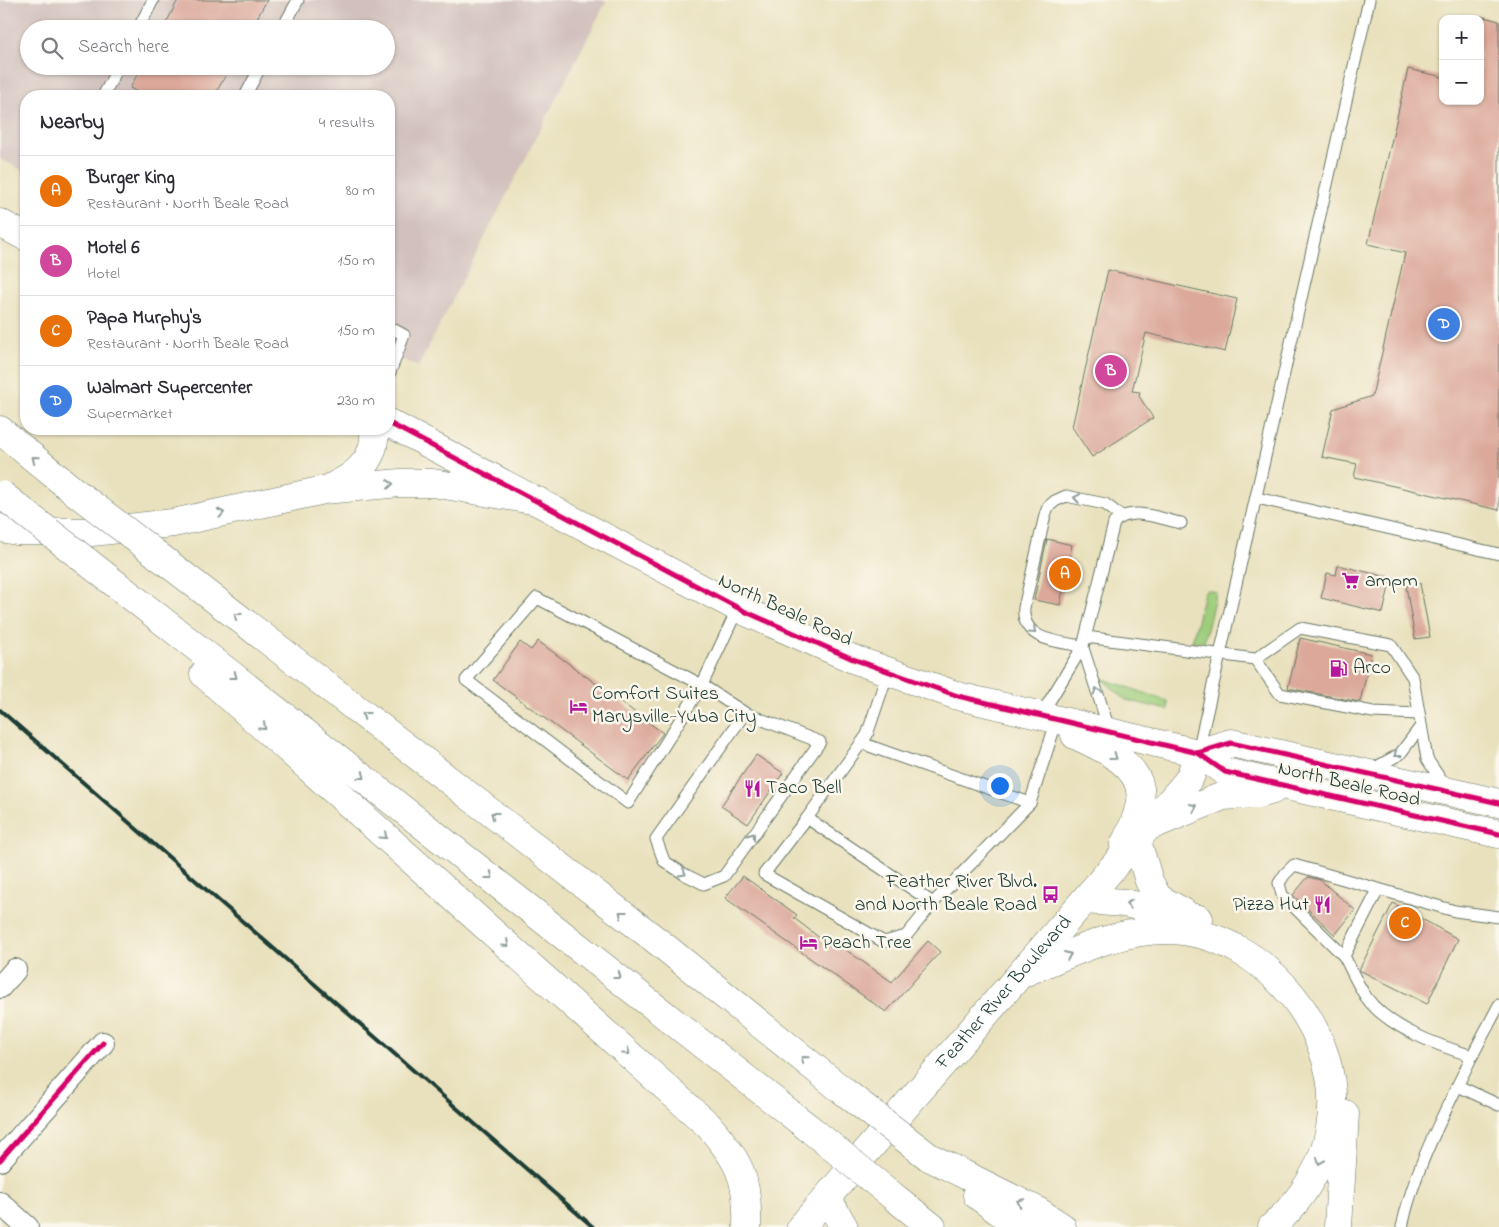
<!DOCTYPE html>
<html lang="en">
<head>
<meta charset="utf-8">
<style>
	:root { --surface:#fff; --page:#f2f2f3; --text:#2b2b33; --muted:#7c7c81; --line:#e1e1e2; --accent:#b5179e }
	body { margin:0; font-family:"Indie Flower",sans-serif; background:var(--page); color:var(--text) }
	.controls { position:absolute; right:15px; top:15px; display:grid; overflow:hidden; border-radius:10px; box-shadow:0 1px 4px #0004 }
	.controls button { width:45px; height:45px; display:grid; place-items:center; padding:0; border:0; border-bottom:1px solid var(--line); background:var(--surface); color:var(--text); font:25px sans-serif }
	.you { position:absolute; left:999px; top:785px; width:18px; height:18px; margin:-12px; border:4px solid #fff; border-radius:50%; background:#1a73e8; box-shadow:0 0 0 8px #1a73e833 }
	.badge { display:grid; place-items:center; width:32px; height:32px; border-radius:50%; background:var(--accent); color:#fff; font-size:16px; font-weight:700 }
	.pin { position:absolute; translate:-50% -50%; border:2px solid #fff; box-shadow:0 1px 5px #0006 }
	.list { margin:0; padding:0; list-style:none }
	h2 { display:flex; justify-content:space-between; align-items:center; height:65px; margin:0; padding:0 20px; font-size:21px }
	h2 small { font-size:16px; font-weight:400; color:var(--muted) }
	.list li { display:grid; grid-template-columns:32px 1fr auto; gap:15px; align-items:center; box-sizing:border-box; height:70px; padding:0 20px; border-top:1px solid var(--line) }
	.list b { display:block; font-size:19px; white-space:nowrap }
	.list p { margin:0; font-size:16px; white-space:nowrap; color:var(--muted) }
	.list em { font-size:16px; font-style:normal; color:var(--muted) }
	.icon { flex:none; width:28px; height:28px; fill:none; stroke:currentColor; stroke-width:2; stroke-linecap:round; stroke-linejoin:round }
	.map { position:relative; flex:none; width:1499px; height:1227px; overflow:hidden }
	.search { position:absolute; background:var(--surface); box-shadow:0 1px 4px #0004; left:20px; top:20px; width:375px; height:55px; display:flex; align-items:center; gap:12px; box-sizing:border-box; padding:0 18px; border-radius:28px; color:var(--muted); font-size:19px }
	.panel { position:absolute; background:var(--surface); box-shadow:0 1px 4px #0004; left:20px; top:90px; width:375px; height:345px; border-radius:20px }
	.map>svg:first-child { display:block }
	.industrial { fill:#d1c0bc; fill-rule:evenodd }
	.green { fill:#9fcd7c; stroke:#5f8558 }
	.building { fill:#dba89a }
	.lines { fill:none; stroke-linecap:round; stroke-linejoin:round }
	.lane-casing { stroke:#667664; stroke-width:13 }
	.street-casing { stroke:#667664; stroke-width:24 }
	.secondary-casing { stroke:#667664; stroke-width:29 }
	.highway-casing { stroke:#667664; stroke-width:29 }
	.lane { stroke:#fff; stroke-width:11 }
	.street { stroke:#fff; stroke-width:22 }
	.secondary { stroke:#fff; stroke-width:28 }
	.highway { stroke:#fff; stroke-width:28 }
	.rail { stroke:#1f3d34; stroke-width:4 }
	.highway-bridge-casing { stroke:#667664; stroke-width:29; stroke-linecap:butt }
	.highway-bridge { stroke:#fff; stroke-width:28 }
	.cycleway-casing { stroke:#fbf7ec; stroke-width:8 }
	.cycleway { stroke:#d6006c; stroke-width:5 }
	.oneway { stroke:#8f9e9a }
	.labels { text-anchor:middle; dominant-baseline:central; stroke-width:5; stroke-linejoin:round; paint-order:stroke }
	.poi-label { font-size:20px; fill:#1f3d34; stroke:#fbf7ec; text-anchor:start }
	.street-label { font-size:20px; fill:#1f3d34; stroke:#fbf7ec }
</style>
</head>
<body>
<div class="map">
<svg width="1499" height="1227" viewBox="0 0 1499 1227">
	<rect width="100%" height="100%" fill="#fbf7ec"/>
	<filter id="ink" filterUnits="userSpaceOnUse"><feTurbulence type="fractalNoise" baseFrequency=".02" numOctaves="2"/><feDisplacementMap in="SourceGraphic" scale="10" xChannelSelector="R" yChannelSelector="G"/><feConvolveMatrix kernelMatrix="1 2 1 2 8 2 1 2 1" color-interpolation-filters="sRGB"/></filter>
	<filter id="wash" filterUnits="userSpaceOnUse"><feTurbulence type="fractalNoise" baseFrequency=".0096" numOctaves="4" result="noise"/><feDisplacementMap in="SourceGraphic" scale="20" xChannelSelector="R" yChannelSelector="G"/><feGaussianBlur stdDeviation="1.12" result="paint"/><feColorMatrix in="noise" values="0 0 0 0 0 0 0 0 0 0 0 0 0 0 0 0 0 1.4 0 .05"/><feComposite in="paint" operator="in"/></filter>
	<g filter="url(#wash)">
		<rect width="100%" height="100%" fill="#e9e1bd"/>
		<!-- industrial -->
		<path class="industrial" d="M0 0H607L418 367 389 353V96H26V172L0 159ZM29 29H386V66H29Z"/>
		<!-- green -->
		<g class="green">
			<polygon points="1207,590 1216,592 1204,642 1192,642 1204,592"/>
			<polygon points="1101,678 1168,701 1168,710 1126,700"/>
		</g>
		<g id="blocks">
			<!-- building -->
			<g class="building">
				<polygon points="178,0 267,0 251,29 163,29"/>
				<polygon points="1480,16 1499,21 1499,510 1354,477 1357,464 1322,457 1333,409 1372,396 1405,253 1368,244 1408,69 1443,77 1443,101 1480,101"/>
				<polygon points="142,66 231,66 214,96 145,96 130,88"/>
				<polygon points="1108,270 1237,299 1225,352 1146,333 1132,391 1140,392 1139,396 1153,418 1092,457 1072,427"/>
				<polygon points="1047,539 1072,545 1060,605 1034,600"/>
				<polygon points="1338,565 1391,578 1383,613 1321,598 1327,573 1336,575"/>
				<polygon points="1420,583 1430,637 1415,639 1406,586"/>
				<polygon points="1300,638 1371,654 1360,702 1288,688"/>
				<polygon points="538,641 663,733 628,780 493,680 520,642 531,650"/>
				<polygon points="756,755 783,773 748,824 721,806"/>
				<polygon points="743,876 797,915 794,918 830,946 833,941 892,982 928,941 940,952 886,1012 725,898"/>
				<polygon points="1308,877 1320,880 1355,910 1335,935 1293,895"/>
				<polygon points="1393,903 1458,939 1427,1004 1359,970"/>
			</g>
		</g>
	</g>
	<g filter="url(#ink)">
		<use href="#blocks" fill-opacity="0" stroke="#667664" stroke-width="1"/>
		<g class="lines">
			<defs>
				<g id="lane">
					<polyline points="138,29 153,0"/>
					<polyline points="282,29 298,0"/>
					<polyline points="103,96 119,66"/>
					<polyline points="245,96 261,66"/>
					<polyline points="389,327 404,335 389,375"/>
					<polyline points="1257,498 1499,554"/>
					<polyline points="738,608 702,685 537,598 466,680 628,803 702,685 745,713 656,839 664,861 684,874 704,884 724,876 820,742 745,713"/>
					<polyline points="1086,637 1255,659 1300,628 1391,645 1413,678 1427,759 1445,786"/>
					<path d="M1083 646C1060 642 1021 641 1024 608L1045 515 1048 507 1055 501 1066 496 1105 504 1121 516"/>
					<polyline points="1083,648 1110,732"/>
					<polyline points="1255,659 1280,694 1373,712 1419,714"/>
					<polyline points="888,672 867,735 807,818 933,903 1030,803 1055,726"/>
					<path d="M1041 715 1083 646 1114 523C1130 505 1160 519 1181 523"/>
					<polyline points="861,743 1030,803"/>
					<polyline points="1198,751 1369,0"/>
					<polyline points="1371,770 1400,754 1421,726"/>
					<polyline points="807,818 764,874 884,942 906,936 933,903"/>
					<polyline points="1378,890 1344,956 1282,895 1279,883 1285,874 1294,865 1455,911 1499,917"/>
					<path d="M1344 956C1351 969 1357 984 1366 997 1388 1028 1437 1045 1472 1056L1499 1005"/>
					<polyline points="1458,1086 1499,1105"/>
					<path d="M1402 1227C1415 1166 1445 1112 1472 1056"/>
				</g>
				<g id="street">
					<polyline points="0,987 15,970"/>
					<polyline points="0,1160 103,1043"/>
					<polyline points="0,1203 27,1227"/>
				</g>
				<g id="secondary">
					<polyline points="0,223 26,237"/>
					<polyline points="389,423 744,611 853,659 958,696 1198,753 1225,772 1499,834"/>
					<path d="M1075 735C1101 747 1146 766 1140 801 1138 817 1131 831 1124 845"/>
					<polyline points="1198,753 1231,743 1499,803"/>
					<polyline points="1155,824 1223,796 1259,794 1273,790"/>
					<path id="s1" d="M801 1227 1186 783 1191 775 1198 753"/>
				</g>
				<g id="highway">
					<polyline points="0,430 70,488"/>
					<path d="M332 487C356 476 377 459 374 429"/>
					<polyline points="0,528 17,531 92,532 173,523 324,490 400,483 433,483 538,501"/>
					<polyline points="156,554 661,944 842,1090"/>
					<polyline points="85,560 810,1129"/>
					<path d="M204 674 708 1125C739 1160 749 1179 747 1227"/>
					<polyline points="1137,841 1149,881 1158,898 1183,912"/>
					<polyline points="1085,900 1124,903 1199,919"/>
					<path d="M1023 973C1070 954 1118 929 1170 930 1265 933 1347 1035 1330 1128 1323 1167 1301 1201 1272 1227"/>
					<polyline points="929,1157 1036,1210 1062,1227"/>
					<polyline points="977,1195 1020,1227"/>
					<polyline points="894,1197 932,1227"/>
					<polyline points="827,1198 844,1227"/>
					<polyline points="1338,1227 1345,1114"/>
				</g>
			</defs>
			<!-- lane casing -->
			<use href="#lane" class="lane-casing"/>
			<!-- street casing -->
			<use href="#street" class="street-casing"/>
			<!-- secondary casing -->
			<use href="#secondary" class="secondary-casing"/>
			<!-- highway casing -->
			<use href="#highway" class="highway-casing"/>
			<!-- lane -->
			<use href="#lane" class="lane"/>
			<!-- street -->
			<use href="#street" class="street"/>
			<!-- secondary -->
			<use href="#secondary" class="secondary"/>
			<!-- highway -->
			<use href="#highway" class="highway"/>
			<!-- rail -->
			<polyline class="rail" points="0,710 593,1227"/>
			<defs>
				<g id="highway-bridge">
					<polyline points="70,488 156,554"/>
					<polyline points="2,495 85,560"/>
					<polyline points="842,1090 929,1157"/>
					<polyline points="810,1129 894,1197"/>
				</g>
			</defs>
			<!-- highway-bridge casing -->
			<use href="#highway-bridge" class="highway-bridge-casing"/>
			<!-- highway-bridge -->
			<use href="#highway-bridge" class="highway-bridge"/>
			<defs>
				<g id="cycleway">
					<polyline points="389,423 744,611 853,659 958,696 1198,753 1225,772 1499,834"/>
					<polyline points="1198,753 1231,743 1499,803"/>
					<polyline points="0,1160 103,1043"/>
				</g>
			</defs>
			<!-- cycleway casing -->
			<use href="#cycleway" class="cycleway-casing"/>
			<!-- cycleway -->
			<use href="#cycleway" class="cycleway"/>
		</g>
		<!-- one-way arrows -->
		<defs><path id="oneway-chevron" d="M-2-3.5L2.5 0L-2 3.5" fill="none" stroke-width="1.6" stroke-linecap="round" stroke-linejoin="round" transform="scale(1.25)"/></defs>
		<g class="oneway">
			<use href="#oneway-chevron" transform="translate(35 459) rotate(-141)"/>
			<use href="#oneway-chevron" transform="translate(390 484) rotate(-6)"/>
			<use href="#oneway-chevron" transform="translate(1077 498) rotate(-170)"/>
			<use href="#oneway-chevron" transform="translate(221 513) rotate(-12)"/>
			<use href="#oneway-chevron" transform="translate(237 616) rotate(-142)"/>
			<use href="#oneway-chevron" transform="translate(1033 631) rotate(42)"/>
			<use href="#oneway-chevron" transform="translate(234 676) rotate(38)"/>
			<use href="#oneway-chevron" transform="translate(1097 691) rotate(-108)"/>
			<use href="#oneway-chevron" transform="translate(365 715) rotate(-142)"/>
			<use href="#oneway-chevron" transform="translate(263 727) rotate(42)"/>
			<use href="#oneway-chevron" transform="translate(1397 754) rotate(142)"/>
			<use href="#oneway-chevron" transform="translate(1114 757) rotate(36)"/>
			<use href="#oneway-chevron" transform="translate(362 776) rotate(38)"/>
			<use href="#oneway-chevron" transform="translate(1194 807) rotate(-24)"/>
			<use href="#oneway-chevron" transform="translate(494 815) rotate(-142)"/>
			<use href="#oneway-chevron" transform="translate(384 836) rotate(42)"/>
			<use href="#oneway-chevron" transform="translate(752 836) rotate(-54)"/>
			<use href="#oneway-chevron" transform="translate(683 873) rotate(31)"/>
			<use href="#oneway-chevron" transform="translate(490 876) rotate(38)"/>
			<use href="#oneway-chevron" transform="translate(1129 904) rotate(-169)"/>
			<use href="#oneway-chevron" transform="translate(622 914) rotate(-142)"/>
			<use href="#oneway-chevron" transform="translate(506 944) rotate(42)"/>
			<use href="#oneway-chevron" transform="translate(1068 955) rotate(-23)"/>
			<use href="#oneway-chevron" transform="translate(618 976) rotate(38)"/>
			<use href="#oneway-chevron" transform="translate(627 1052) rotate(42)"/>
			<use href="#oneway-chevron" transform="translate(804 1059) rotate(-141)"/>
			<use href="#oneway-chevron" transform="translate(1320 1161) rotate(112)"/>
			<use href="#oneway-chevron" transform="translate(1020 1202) rotate(-154)"/>
		</g>
	</g>
	<!-- icons -->
	<defs>
		<symbol id="supermarket-bare" viewBox="-9 -9 18 18"><path d="M-6-5.5h2.5l.6 2H6L4.5 2H-2.5L-4.4-4H-6ZM-1.5 3.2a1.3 1.3 0 1 0 .1 0ZM3 3.2a1.3 1.3 0 1 0 .1 0Z" fill="#b5179e" stroke="#fbf7ec" stroke-width="2.5" paint-order="stroke"/></symbol>
		<symbol id="fuel-bare" viewBox="-9 -9 18 18"><path d="M-5.5-6h7V0h2V4h1.3V-2.5L3-4.5l.8-.8L6-3V5H2.5V1h-1V6h-7ZM-4.2-4.7v3.2H.2V-4.7Z" fill="#b5179e" stroke="#fbf7ec" stroke-width="2.5" paint-order="stroke"/></symbol>
		<symbol id="hotel-bare" viewBox="-9 -9 18 18"><path d="M-6-4.5h1.5V1H6V5H4.5V3h-9V5H-6ZM-4 0a1.8 1.8 0 1 1 3.6 0ZM.5 0V-2.5h3Q6-2.5 6 0Z" fill="#b5179e" stroke="#fbf7ec" stroke-width="2.5" paint-order="stroke"/></symbol>
		<symbol id="restaurant-bare" viewBox="-9 -9 18 18"><path d="M-5-6h1v4h1v-4h1v4h1v-4h1v5L-1.5 .5V6h-2V.5L-5-1ZM5-6V6H3V1.5H1.5Q1.5-4 5-6Z" fill="#b5179e" stroke="#fbf7ec" stroke-width="2.5" paint-order="stroke"/></symbol>
		<symbol id="bus-bare" viewBox="-9 -9 18 18"><path d="M-5-6H5V4H4V6H2V4H-2V6H-4V4H-5ZM-3.5-4V0h7V-4ZM-3.5 1.2v1.5H-2V1.2ZM2 1.2v1.5H3.5V1.2Z" fill="#b5179e" stroke="#fbf7ec" stroke-width="2.5" paint-order="stroke"/></symbol>
	</defs>
	<g fill-rule="evenodd">
		<use href="#supermarket-bare" x="1338" y="568" width="25" height="25"/>
		<use href="#fuel-bare" x="1326" y="656" width="25" height="25"/>
		<use href="#hotel-bare" x="566" y="694" width="25" height="25"/>
		<use href="#restaurant-bare" x="740" y="776" width="25" height="25"/>
		<use href="#bus-bare" x="1038" y="882" width="25" height="25"/>
		<use href="#restaurant-bare" x="1310" y="892" width="25" height="25"/>
		<use href="#hotel-bare" x="796" y="930" width="25" height="25"/>
	</g>
	<g class="labels">
		<!-- poi labels -->
		<g class="poi-label">
			<text x="1365" y="581">ampm</text>
			<text x="1353" y="668">Arco</text>
			<text x="592" y="694">Comfort Suites<tspan x="592" dy="23">Marysville-Yuba City</tspan></text>
			<text x="766" y="788">Taco Bell</text>
			<text x="1037" y="882" text-anchor="end">Feather River Blvd.<tspan x="1037" dy="23">and North Beale Road</tspan></text>
			<text x="1309" y="905" text-anchor="end">Pizza Hut</text>
			<text x="822" y="943">Peach Tree</text>
		</g>
		<!-- street labels -->
		<g class="street-label">
			<text transform="translate(785 611) rotate(25)">North Beale Road</text>
			<text transform="translate(1349 785) rotate(13)">North Beale Road</text>
			<text stroke="none"><textPath href="#s1" startOffset="310">Feather River Boulevard</textPath></text>
		</g>
	</g>
</svg>
<div class="controls">
<button>+</button>
<button>−</button>
</div>
<div class="you"></div>
<div class="pin badge" style="left:1065px;top:574px;background:#e8710a">A</div>
<div class="pin badge" style="left:1111px;top:371px;background:#d1479c">B</div>
<div class="pin badge" style="left:1405px;top:923px;background:#e8710a">C</div>
<div class="pin badge" style="left:1444px;top:324px;background:#3f7fe0">D</div>
<div class="search"><svg class="icon" aria-label="search" viewBox="0 0 24 24"><circle cx="10" cy="10" r="6"/><path d="M15 15l6 6"/></svg>Search here</div>
<section class="panel">
<h2>Nearby<small>4 results</small></h2>
<ul class="list">
<li><span class="badge" style="background:#e8710a">A</span><div><b>Burger King</b><p>Restaurant · North Beale Road</p></div><em>80 m</em></li>
<li><span class="badge" style="background:#d1479c">B</span><div><b>Motel 6</b><p>Hotel</p></div><em>150 m</em></li>
<li><span class="badge" style="background:#e8710a">C</span><div><b>Papa Murphy's</b><p>Restaurant · North Beale Road</p></div><em>150 m</em></li>
<li><span class="badge" style="background:#3f7fe0">D</span><div><b>Walmart Supercenter</b><p>Supermarket</p></div><em>230 m</em></li>
</ul>
</section>
</div>
</body>
</html>
